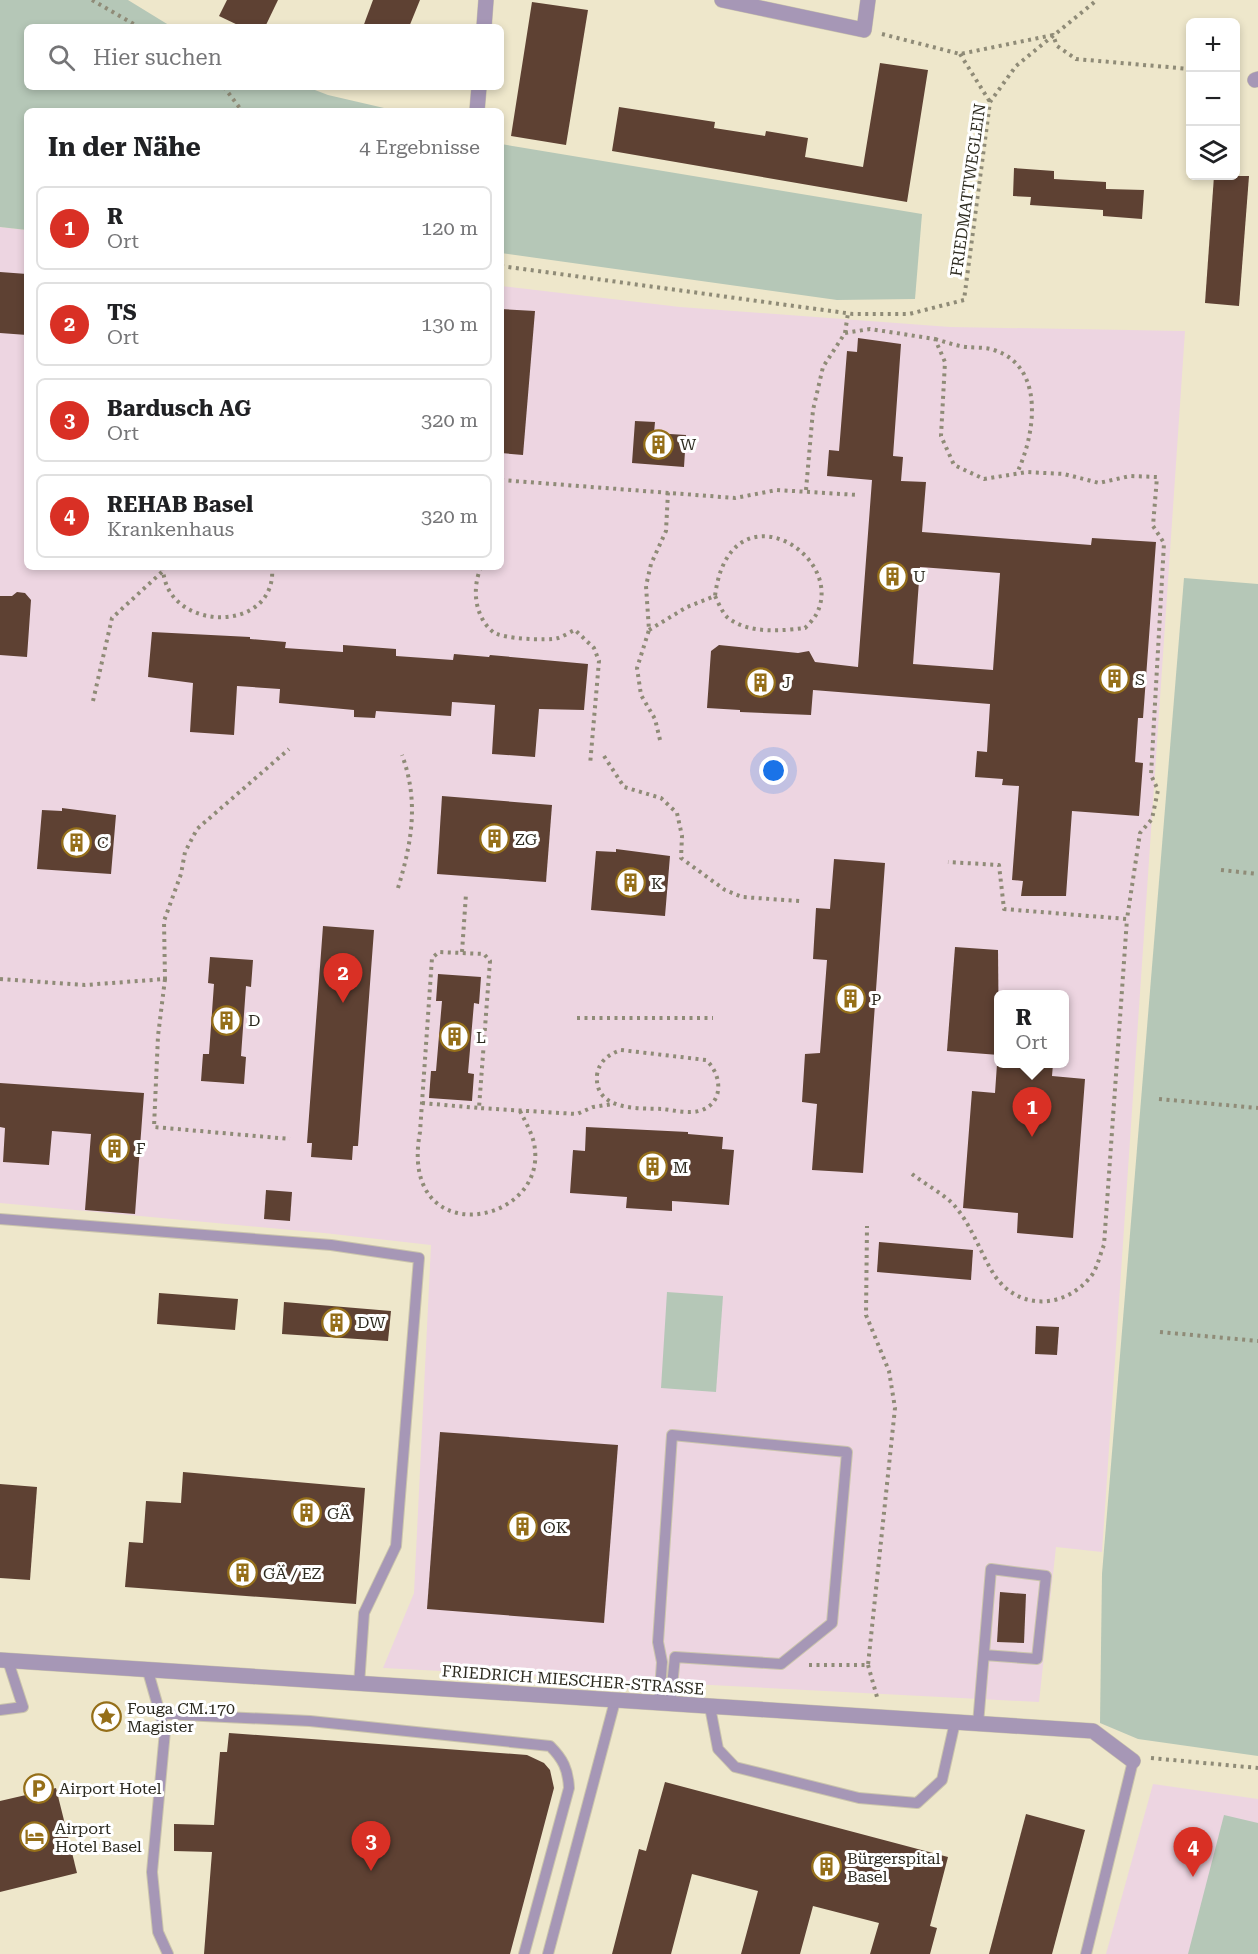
<!DOCTYPE html>
<html lang="de">
<head>
<meta charset="utf-8">
<style>
	:root { --surface:#fff; --page:#f6f6f6; --text:#202124; --muted:#757577; --line:#e0e0e0; --accent:#d93025 }
	body { margin:0; font-family:"Roboto Serif",serif; background:var(--page); color:var(--text) }
	.controls { position:absolute; right:18px; top:18px; display:grid; overflow:hidden; border-radius:9px; box-shadow:0 3px 9px #0003 }
	.controls button { width:54px; height:54px; display:grid; place-items:center; padding:0; border:0; border-bottom:2px solid var(--line); background:var(--surface); color:var(--text); font:30px sans-serif }
	.you { position:absolute; left:774px; top:771px; width:21px; height:21px; margin:-15px; border:4px solid #fff; border-radius:50%; background:#1a73e8; box-shadow:0 0 0 9px #1a73e833 }
	.badge { display:grid; place-items:center; width:39px; height:39px; border-radius:50%; background:var(--accent); color:#fff; font-size:20px; font-weight:700 }
	.pin { position:absolute; translate:-50% -50px; filter:drop-shadow(0 2px 3px #0008) }
	.pin::after { content:''; position:absolute; top:32px; width:21px; height:18px; background:inherit; clip-path:polygon(0 0,100% 0,50% 100%) }
	.popup { position:absolute; left:994px; top:990px; width:75px; height:78px; box-sizing:border-box; display:grid; place-content:center; border-radius:9px; background:var(--surface); filter:drop-shadow(0 2px 4px #0005); font-size:20px; white-space:nowrap; color:var(--muted) }
	.popup b { font-size:22px; color:var(--text) }
	.popup::after { content:''; position:absolute; left:50%; top:100%; margin-left:-12px; border:12px solid transparent; border-top-color:var(--surface) }
	.list { margin:0; padding:0; list-style:none }
	h2 { display:flex; justify-content:space-between; align-items:center; height:78px; margin:0; padding:0 24px; font-size:26px }
	h2 small { font-size:20px; font-weight:400; color:var(--muted) }
	.list li { display:grid; grid-template-columns:39px 1fr auto; gap:18px; align-items:center; box-sizing:border-box; height:84px; margin:0 12px 12px; padding:0 12px; border:2px solid var(--line); border-radius:9px }
	.list b { display:block; font-size:22px; white-space:nowrap }
	.list p { margin:0; font-size:20px; white-space:nowrap; color:var(--muted) }
	.list em { font-size:20px; font-style:normal; color:var(--muted) }
	.icon { flex:none; width:33px; height:33px; fill:none; stroke:currentColor; stroke-width:2; stroke-linecap:round; stroke-linejoin:round }
	.map { position:relative; flex:none; width:1258px; height:1954px; overflow:hidden }
	.search { position:absolute; background:var(--surface); box-shadow:0 3px 9px #0003; left:24px; top:24px; width:480px; height:66px; display:flex; align-items:center; gap:15px; box-sizing:border-box; padding:0 21px; border-radius:9px; color:var(--muted); font-size:22px }
	.panel { position:absolute; background:var(--surface); box-shadow:0 3px 9px #0003; left:24px; top:108px; width:480px; height:462px; border-radius:9px }
	.map>svg:first-child { display:block }
	.medical { fill:#edd5e1; fill-rule:evenodd }
	.green { fill:#b5c7b7 }
	.building { fill:#5e4133; fill-rule:evenodd }
	.lines { fill:none; stroke-linecap:round; stroke-linejoin:round }
	.lane-casing { stroke:#cbc5ac; stroke-width:12 }
	.street-casing { stroke:#cbc5ac; stroke-width:16 }
	.path { stroke:#8f8b77; stroke-width:4; stroke-dasharray:3 4.5; stroke-linecap:butt }
	.lane { stroke:#a697b6; stroke-width:10 }
	.street { stroke:#a697b6; stroke-width:15 }
	.labels { text-anchor:middle; dominant-baseline:central; stroke-width:6; stroke-linejoin:round; paint-order:stroke }
	.street-label { font-size:16px; fill:#2c2a1f; stroke:#fff }
	.poi-label { font-size:16px; fill:#2c2a1f; stroke:#fff; text-anchor:start }
</style>
</head>
<body>
<div class="map">
<svg width="1258" height="1954" viewBox="0 0 1258 1954">
	<rect width="100%" height="100%" fill="#eee7cb"/>
	<!-- medical -->
	<g class="medical">
		<path d="M0 227 27 230V567H501V286L680 307 950 327 1185 331 1102 1552 1056 1547 1039 1702 383 1668 414 1593 431 1245 324 1233 0 1203ZM999 994H1065V1064H999Z"/>
		<polygon points="1153,1784 1258,1799 1258,1954 1106,1954"/>
	</g>
	<!-- green -->
	<g class="green">
		<polygon points="0,0 128,0 172,27 27,27 27,87 307,87 328,95 397,111 27,111 27,230 0,227"/>
		<polygon points="501,144 922,214 915,299 837,300 501,253"/>
		<polygon points="1184,578 1258,584 1258,1756 1138,1739 1100,1723 1102,1574"/>
		<polygon points="667,1292 723,1296 716,1392 661,1388"/>
		<polygon points="1224,1815 1258,1823 1258,1954 1188,1954"/>
	</g>
	<!-- building -->
	<g class="building">
		<polygon points="227,0 278,0 265,27 242,27 219,16"/>
		<polygon points="373,0 420,0 409,27 363,27"/>
		<polygon points="532,2 588,10 566,145 511,136"/>
		<polygon points="880,63 928,70 907,202 612,151 619,107 715,122 714,128 765,136 766,131 808,138 805,157 863,167"/>
		<polygon points="1014,168 1054,171 1054,179 1106,182 1106,189 1144,190 1142,219 1103,216 1103,210 1030,205 1031,197 1013,196"/>
		<polygon points="1214,176 1249,176 1239,306 1205,303"/>
		<polygon points="0,272 27,274 27,335 0,333"/>
		<polygon points="501,309 535,311 523,455 501,453"/>
		<path d="M858 338 901 344 893 456 903 457 901 481 926 482 922 532 1091 545 1092 538 1156 542 1143 718H1138L1135 762 1143 763 1139 816 1072 811 1066 896H1021L1023 881 1012 880 1019 786 1002 785 1003 779 975 777 977 751 987 752 990 704 813 690 811 715 740 712V710L707 708 711 651 719 645 798 653 809 651 815 662 858 667 872 480 827 476 829 450 839 451 847 351 857 352ZM920 567 1000 573 993 670 913 664Z"/>
		<polygon points="635,421 655,422 654,433 686,435 684,467 632,463"/>
		<polygon points="17,592 25,593 31,600 27,657 0,655 0,596 12,596"/>
		<polygon points="152,632 250,637 250,639 286,642 285,648 343,652 343,645 396,649 396,656 453,660 454,654 489,657 490,655 588,664 584,710 539,709 535,757 492,754 495,705 452,702 451,716 376,711 375,718 354,717 354,710 279,703 280,689 237,686 234,735 190,732 193,683 148,677"/>
		<polygon points="442,796 552,805 546,882 437,874"/>
		<polygon points="62,808 116,815 111,874 37,869 42,810 62,811"/>
		<polygon points="616,849 670,856 665,916 591,910 596,851 616,852"/>
		<polygon points="834,859 885,863 863,1173 812,1170 817,1104 802,1102 805,1054 820,1053 827,960 813,959 816,908 830,909"/>
		<polygon points="323,926 374,930 358,1146 353,1146 352,1160 311,1157 312,1143 307,1143"/>
		<polygon points="955,947 998,950 999,1055 947,1051"/>
		<polygon points="210,957 253,960 251,987 246,986 241,1056 246,1057 244,1084 201,1081 203,1054 209,1054 214,984 208,983"/>
		<polygon points="438,974 481,977 479,1004 474,1003 468,1073 474,1074 472,1101 429,1098 431,1071 436,1071 442,1001 436,1001"/>
		<polygon points="997,1064 1053,1064 1052,1076 1085,1079 1073,1238 1017,1233 1018,1213 963,1208 972,1091 995,1093"/>
		<polygon points="0,1083 144,1093 135,1214 85,1210 91,1134 52,1131 49,1165 3,1162 5,1128 0,1127"/>
		<polygon points="586,1127 688,1132 688,1134 723,1137 722,1149 734,1150 729,1205 672,1201 672,1211 626,1208 627,1197 570,1193 573,1150 585,1151"/>
		<polygon points="266,1190 292,1192 290,1221 264,1219"/>
		<polygon points="879,1242 973,1250 971,1280 877,1272"/>
		<polygon points="159,1293 238,1299 235,1330 157,1324"/>
		<polygon points="284,1302 391,1311 388,1341 282,1334"/>
		<polygon points="1036,1326 1059,1327 1057,1355 1035,1354"/>
		<polygon points="440,1432 618,1445 604,1623 427,1609"/>
		<polygon points="183,1472 365,1488 356,1604 125,1587 129,1542 143,1543 146,1501 181,1503"/>
		<polygon points="0,1484 37,1487 30,1580 0,1578"/>
		<polygon points="1000,1592 1026,1594 1024,1643 997,1642"/>
		<polygon points="229,1733 527,1755 544,1763 550,1770 554,1788 510,1954 204,1954 212,1852 174,1851 174,1824 214,1825 220,1752 227,1752"/>
		<polygon points="665,1782 948,1857 930,1926 937,1928 930,1954 870,1954 879,1923 813,1906 800,1954 741,1954 758,1891 692,1874 671,1954 612,1954 639,1849 646,1851"/>
		<polygon points="56,1788 77,1873 0,1892 0,1801"/>
		<polygon points="1026,1814 1085,1830 1052,1954 989,1954"/>
	</g>
	<g class="lines">
		<defs>
			<g id="lane">
				<polyline points="0,1219 331,1245 419,1258 396,1546 364,1613 359,1685"/>
				<polyline points="147,1668 165,1731 152,1872 158,1932 168,1954"/>
				<polyline points="659,1704 662,1662 658,1642 672,1435 847,1452 832,1623 781,1664 675,1657 670,1705"/>
				<polyline points="710,1707 718,1749 735,1767 859,1798 917,1803 942,1780 955,1722"/>
				<polyline points="0,1710 23,1707 8,1661"/>
				<path d="M162 1714 310 1721 550 1746C563 1759 568 1769 569 1788L524 1954"/>
				<polyline points="978,1724 991,1569 1046,1576 1037,1659 984,1655"/>
				<polyline points="548,1954 615,1701"/>
				<polyline points="1086,1954 1133,1761"/>
			</g>
			<g id="street">
				<polyline points="722,0 864,30 868,0"/>
				<polyline points="484,27 486,0"/>
				<polyline points="1255,80 1258,79"/>
				<polyline points="477,111 479,87"/>
				<polyline points="0,1660 1093,1731 1133,1761"/>
			</g>
		</defs>
		<!-- lane casing -->
		<use href="#lane" class="lane-casing"/>
		<!-- street casing -->
		<use href="#street" class="street-casing"/>
		<!-- path -->
		<g class="path">
			<polyline points="92,0 139,27"/>
			<polyline points="882,34 960,54 1053,35 1057,46 1076,59 1190,69"/>
			<polyline points="960,54 990,102"/>
			<polyline points="224,87 242,111"/>
			<polyline points="501,266 853,314 909,314 964,300 990,102 1016,66 1097,0"/>
			<polyline points="845,333 848,313"/>
			<path d="M935 339C946 342 956 346 967 347 975 348 985 347 994 350 1046 367 1035 435 1017 473"/>
			<polyline points="501,480 735,498 777,490 858,495"/>
			<polyline points="806,490 813,410 823,367 845,333 870,329 935,339 945,362 941,436 954,465 984,479 1027,472 1064,474 1099,483 1130,476 1157,477 1153,526 1164,543 1151,775 1158,790 1152,819 1140,833 1127,919 1004,909 999,865 948,862"/>
			<path d="M163 567C164 633 278 635 272 567"/>
			<path d="M481 567C472 588 474 616 493 632 502 639 548 641 558 638 564 636 570 632 575 630L594 648 599 661 590 765"/>
			<path d="M649 630 687 607 715 596C729 484 846 553 817 613 814 619 809 624 805 628 781 631 747 634 727 617 722 612 718 602 715 596"/>
			<polyline points="93,701 112,618 163,571"/>
			<polyline points="660,740 655,719 641,695 637,668 649,630 646,586 651,564 666,531 668,492"/>
			<polyline points="604,756 624,787 661,798 677,813 682,836 681,858 725,890 742,897 800,901"/>
			<polyline points="1221,870 1258,874"/>
			<path d="M398 888C412 842 419 801 402 755"/>
			<polyline points="462,952 466,894"/>
			<polyline points="0,979 85,985 165,979 164,921 181,874 185,852 197,829 289,749"/>
			<polyline points="165,979 158,1036 154,1127 290,1139"/>
			<polyline points="577,1018 713,1018"/>
			<path d="M621 1050 706 1060C722 1074 725 1104 699 1111 688 1114 673 1110 662 1109 638 1108 594 1111 597 1075 599 1061 609 1054 621 1050Z"/>
			<polyline points="1159,1099 1258,1108"/>
			<polyline points="422,1103 479,1108"/>
			<path d="M520 1111C526 1123 534 1136 535 1150 543 1227 398 1251 420 1132L432 958 439 952 484 954 490 961 479 1108 577 1114 593 1107 613 1104"/>
			<path d="M912 1174C925 1184 942 1193 953 1204 972 1225 980 1253 995 1276 1020 1312 1067 1308 1092 1275 1098 1266 1100 1254 1104 1245L1127 919"/>
			<polyline points="1160,1332 1258,1341"/>
			<polyline points="809,1665 868,1665 895,1408 889,1371 866,1315 867,1226"/>
			<polyline points="868,1665 877,1697"/>
			<polyline points="1151,1758 1258,1768"/>
		</g>
		<!-- lane -->
		<use href="#lane" class="lane"/>
		<!-- street -->
		<use href="#street" class="street"/>
	</g>
	<!-- icons -->
	<defs>
		<symbol id="building-ring" viewBox="-11 -11 22 22"><circle r="9.5" fill="#fff" stroke="#956f19" stroke-width="1.5"/><path d="M-4-6H4V6H1V3H-1V6H-4ZM-2.5-4.3h1.7v1.8h-1.7ZM.8-4.3h1.7v1.8H.8ZM-2.5-1h1.7V.8h-1.7ZM.8-1h1.7V.8H.8Z" fill="#956f19"/></symbol>
		<symbol id="sight-ring" viewBox="-11 -11 22 22"><circle r="9.5" fill="#fff" stroke="#956f19" stroke-width="1.5"/><path d="M0-6L1.8-2.2L6-1.7L2.9 1.2L3.7 5.4L0 3.3L-3.7 5.4L-2.9 1.2L-6-1.7L-1.8-2.2Z" fill="#956f19"/></symbol>
		<symbol id="parking-ring" viewBox="-11 -11 22 22"><circle r="9.5" fill="#fff" stroke="#956f19" stroke-width="1.5"/><path d="M-3.5-5.5H1a3.5 3.5 0 0 1 0 7H-1V5.5H-3.5ZM-1-3.4V-.6H.8a1.4 1.4 0 0 0 0-2.8Z" fill="#956f19"/></symbol>
		<symbol id="hotel-ring" viewBox="-11 -11 22 22"><circle r="9.5" fill="#fff" stroke="#956f19" stroke-width="1.5"/><path d="M-6-4.5h1.5V1H6V5H4.5V3h-9V5H-6ZM-4 0a1.8 1.8 0 1 1 3.6 0ZM.5 0V-2.5h3Q6-2.5 6 0Z" fill="#956f19"/></symbol>
	</defs>
	<g fill-rule="evenodd">
		<use href="#building-ring" x="642" y="428" width="33" height="33"/>
		<use href="#building-ring" x="876" y="560" width="33" height="33"/>
		<use href="#building-ring" x="1098" y="662" width="33" height="33"/>
		<use href="#building-ring" x="744" y="666" width="33" height="33"/>
		<use href="#building-ring" x="478" y="822" width="33" height="33"/>
		<use href="#building-ring" x="60" y="826" width="33" height="33"/>
		<use href="#building-ring" x="614" y="866" width="33" height="33"/>
		<use href="#building-ring" x="834" y="982" width="33" height="33"/>
		<use href="#building-ring" x="210" y="1004" width="33" height="33"/>
		<use href="#building-ring" x="438" y="1020" width="33" height="33"/>
		<use href="#building-ring" x="98" y="1132" width="33" height="33"/>
		<use href="#building-ring" x="636" y="1150" width="33" height="33"/>
		<use href="#building-ring" x="320" y="1306" width="33" height="33"/>
		<use href="#building-ring" x="290" y="1496" width="33" height="33"/>
		<use href="#building-ring" x="506" y="1510" width="33" height="33"/>
		<use href="#building-ring" x="226" y="1556" width="33" height="33"/>
		<use href="#sight-ring" x="90" y="1700" width="33" height="33"/>
		<use href="#parking-ring" x="22" y="1772" width="33" height="33"/>
		<use href="#hotel-ring" x="18" y="1820" width="33" height="33"/>
		<use href="#building-ring" x="810" y="1850" width="33" height="33"/>
	</g>
	<g class="labels">
		<!-- street labels -->
		<g class="street-label">
			<text transform="translate(968 190) rotate(-82)">FRIEDMATTWEGLEIN</text>
			<text transform="translate(573 1680) rotate(4)">FRIEDRICH MIESCHER-STRASSE</text>
		</g>
		<!-- poi labels -->
		<g class="poi-label">
			<text x="680" y="444">W</text>
			<text x="913" y="576">U</text>
			<text x="1135" y="679">S</text>
			<text x="782" y="682">J</text>
			<text x="515" y="839">ZG</text>
			<text x="97" y="842">C</text>
			<text x="651" y="883">K</text>
			<text x="871" y="999">P</text>
			<text x="248" y="1020">D</text>
			<text x="476" y="1037">L</text>
			<text x="136" y="1148">F</text>
			<text x="673" y="1167">M</text>
			<text x="357" y="1322">DW</text>
			<text x="327" y="1513">GÄ</text>
			<text x="543" y="1527">OK</text>
			<text x="263" y="1573">GÄ / EZ</text>
			<text x="127" y="1708">Fouga CM.170<tspan x="127" dy="18">Magister</tspan></text>
			<text x="59" y="1788">Airport Hotel</text>
			<text x="55" y="1828">Airport<tspan x="55" dy="18">Hotel Basel</tspan></text>
			<text x="847" y="1858">Bürgerspital<tspan x="847" dy="18">Basel</tspan></text>
		</g>
	</g>
</svg>
<div class="controls">
<button>+</button>
<button>−</button>
<button><svg class="icon" aria-label="layers" viewBox="0 0 24 24"><path d="M12 4l9 5-9 5-9-5zM3 14l9 5 9-5"/></svg></button>
</div>
<div class="you"></div>
<div class="pin badge" style="left:1032px;top:1137px">1</div>
<div class="popup"><b>R</b>Ort</div>
<div class="pin badge" style="left:343px;top:1003px">2</div>
<div class="pin badge" style="left:371px;top:1871px">3</div>
<div class="pin badge" style="left:1193px;top:1877px">4</div>
<div class="search"><svg class="icon" aria-label="search" viewBox="0 0 24 24"><circle cx="10" cy="10" r="6"/><path d="M15 15l6 6"/></svg>Hier suchen</div>
<section class="panel">
<h2>In der Nähe<small>4 Ergebnisse</small></h2>
<ul class="list">
<li><span class="badge">1</span><div><b>R</b><p>Ort</p></div><em>120 m</em></li>
<li><span class="badge">2</span><div><b>TS</b><p>Ort</p></div><em>130 m</em></li>
<li><span class="badge">3</span><div><b>Bardusch AG</b><p>Ort</p></div><em>320 m</em></li>
<li><span class="badge">4</span><div><b>REHAB Basel</b><p>Krankenhaus</p></div><em>320 m</em></li>
</ul>
</section>
</div>
</body>
</html>
